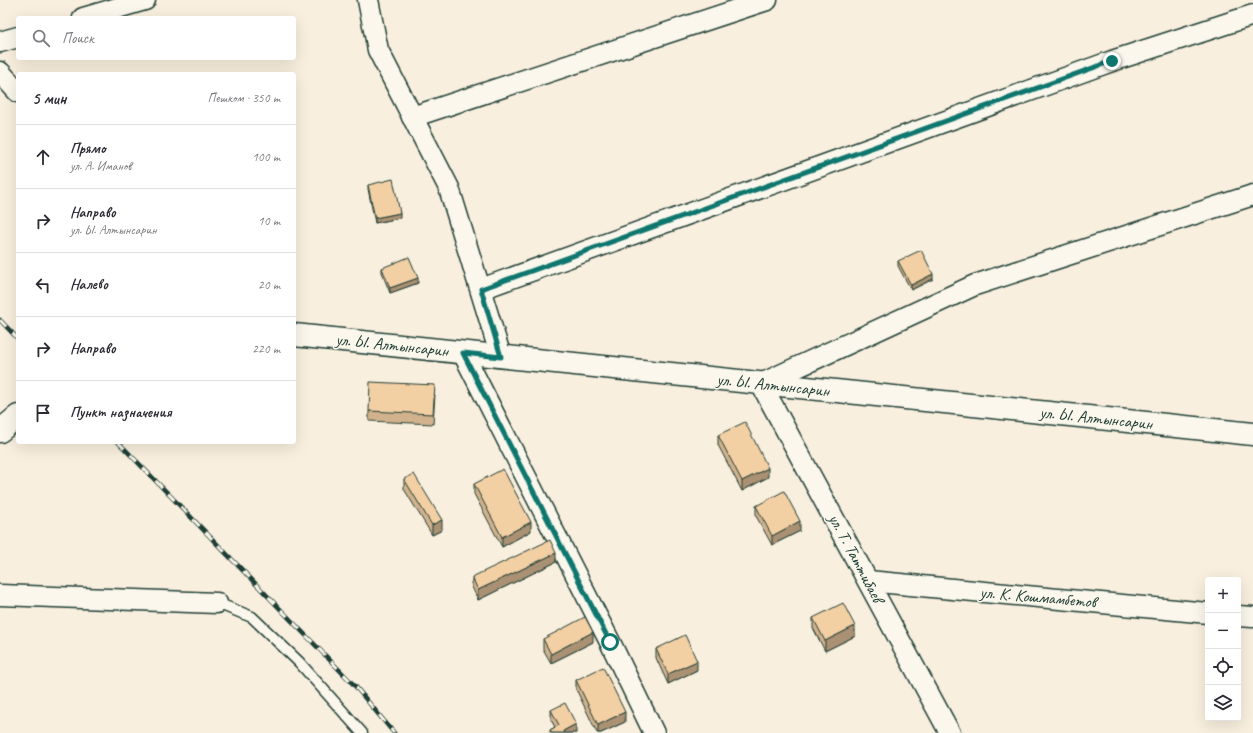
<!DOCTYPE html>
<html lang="ru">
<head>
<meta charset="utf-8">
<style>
	:root { --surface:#fff; --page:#f2f2f3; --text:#2b2b33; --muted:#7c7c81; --line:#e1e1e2 }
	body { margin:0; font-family:Caveat,sans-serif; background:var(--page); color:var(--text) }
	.controls { position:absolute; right:12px; bottom:12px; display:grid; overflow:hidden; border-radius:4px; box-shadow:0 4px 16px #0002 }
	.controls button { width:36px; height:36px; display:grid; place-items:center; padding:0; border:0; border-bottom:1px solid var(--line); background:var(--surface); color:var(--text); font:20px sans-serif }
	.stop { position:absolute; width:12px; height:12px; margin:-9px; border:3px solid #0f766e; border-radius:50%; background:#fff }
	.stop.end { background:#0f766e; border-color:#fff; box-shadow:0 1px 4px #0008 }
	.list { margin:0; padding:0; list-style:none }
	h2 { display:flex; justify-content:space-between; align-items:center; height:52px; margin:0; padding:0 16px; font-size:17px }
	h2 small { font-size:13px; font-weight:400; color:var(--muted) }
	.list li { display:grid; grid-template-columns:26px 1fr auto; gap:12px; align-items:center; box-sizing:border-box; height:64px; padding:0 16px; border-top:1px solid var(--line) }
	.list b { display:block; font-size:15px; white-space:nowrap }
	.list p { margin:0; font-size:13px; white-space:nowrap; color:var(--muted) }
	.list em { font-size:13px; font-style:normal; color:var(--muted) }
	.icon { flex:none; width:22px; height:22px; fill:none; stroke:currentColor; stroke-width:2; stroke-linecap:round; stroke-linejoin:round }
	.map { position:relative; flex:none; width:1253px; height:733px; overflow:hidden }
	.search { position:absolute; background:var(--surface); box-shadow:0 4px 16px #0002; left:16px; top:16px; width:280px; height:44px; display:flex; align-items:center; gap:10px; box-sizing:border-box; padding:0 14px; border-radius:4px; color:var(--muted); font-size:15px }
	.panel { position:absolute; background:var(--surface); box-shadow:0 4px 16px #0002; left:16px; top:72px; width:280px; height:372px; border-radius:4px }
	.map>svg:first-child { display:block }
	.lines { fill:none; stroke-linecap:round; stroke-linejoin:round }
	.lane-casing { stroke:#1f3d34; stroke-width:13 }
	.street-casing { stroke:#1f3d34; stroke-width:23 }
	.secondary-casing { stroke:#1f3d34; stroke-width:25 }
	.lane { stroke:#fbf7ec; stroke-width:10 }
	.street { stroke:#fbf7ec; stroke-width:20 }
	.secondary { stroke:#fbf7ec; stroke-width:22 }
	.rail-casing { stroke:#1f3d34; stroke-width:4.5 }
	.rail { stroke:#fbf7ec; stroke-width:3; stroke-dasharray:9; stroke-linecap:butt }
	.wall { fill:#d1b28d; stroke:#1f3d34 }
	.shaded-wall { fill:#aa9173; stroke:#1f3d34 }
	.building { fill:#f3cfa4; stroke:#1f3d34 }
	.route { stroke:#0f766e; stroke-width:5 }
	.labels { text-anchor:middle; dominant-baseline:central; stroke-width:3; stroke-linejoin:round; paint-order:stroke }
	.street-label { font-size:17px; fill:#1f3d34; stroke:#fbf7ec }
</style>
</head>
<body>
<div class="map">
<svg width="1253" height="733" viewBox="0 0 1253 733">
	<rect width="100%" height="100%" fill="#f9efde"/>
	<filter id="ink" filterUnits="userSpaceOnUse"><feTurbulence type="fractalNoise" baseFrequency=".025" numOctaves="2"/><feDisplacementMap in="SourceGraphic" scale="8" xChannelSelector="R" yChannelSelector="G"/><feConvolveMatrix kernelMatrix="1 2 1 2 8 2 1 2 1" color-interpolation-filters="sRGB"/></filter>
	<g filter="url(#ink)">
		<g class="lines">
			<defs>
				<polyline id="lane" points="217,603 252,617 299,662 362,733"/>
				<g id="street">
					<polyline points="368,0 378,50 449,188 501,357"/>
					<polyline points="83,18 145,0"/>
					<polyline points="0,42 18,37"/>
					<polyline points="0,72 18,92"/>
					<polyline points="412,117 767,0"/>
					<polyline points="481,289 1112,61 1253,15"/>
					<polyline points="463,353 610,642 654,733"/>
					<polyline points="868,581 1208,613"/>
					<polyline points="0,595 217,603"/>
					<polyline points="1238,616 1253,617"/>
					<polyline points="950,733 761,384 975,285 1253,195"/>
				</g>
				<g id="secondary">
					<polyline points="294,335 1253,434"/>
					<polyline points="0,431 18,416"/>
				</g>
			</defs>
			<!-- lane casing -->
			<use href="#lane" class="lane-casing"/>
			<!-- street casing -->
			<use href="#street" class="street-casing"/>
			<!-- secondary casing -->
			<use href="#secondary" class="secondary-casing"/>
			<!-- lane -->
			<use href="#lane" class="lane"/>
			<!-- street -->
			<use href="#street" class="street"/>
			<!-- secondary -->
			<use href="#secondary" class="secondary"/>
			<defs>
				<g id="rail">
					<polyline points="0,320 18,339"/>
					<polyline points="118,442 355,686 394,733"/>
				</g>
			</defs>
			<!-- rail casing -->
			<use href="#rail" class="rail-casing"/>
			<!-- rail -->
			<use href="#rail" class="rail"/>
		</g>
		<!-- wall -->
		<g class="wall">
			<polygon points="368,185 400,218 375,223 368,189"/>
			<polygon points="898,261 933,279 911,290 898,266"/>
			<polygon points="382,268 418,283 390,293 382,273"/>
			<polygon points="435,395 433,424 369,421 369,411"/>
			<polygon points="718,435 768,477 742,491 718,445"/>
			<polygon points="404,479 442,530 432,535 404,489"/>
			<polygon points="474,484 531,531 502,547 474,494"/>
			<polygon points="756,506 800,531 772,545 756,516"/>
			<polygon points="556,562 478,600 472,587 472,577"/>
			<polygon points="813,618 855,636 825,651 813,628"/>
			<polygon points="543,639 593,642 551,663 543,649"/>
			<polygon points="656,649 697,670 668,684 656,658"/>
			<polygon points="576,680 625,722 601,733 597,733 576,689"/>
			<polygon points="551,710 576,733 550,733 550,730 555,727 551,720"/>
		</g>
		<!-- shaded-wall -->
		<g class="shaded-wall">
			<polygon points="400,213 400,218 375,223 375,218"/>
			<polygon points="933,274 933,279 911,290 911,285"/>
			<polygon points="418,278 418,283 390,293 390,288"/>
			<polygon points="768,468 768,477 742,491 742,481"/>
			<polygon points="442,520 442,530 432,535 432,525"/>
			<polygon points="800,521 800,531 772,545 772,536"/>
			<polygon points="531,522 531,531 502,547 502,537"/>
			<polygon points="556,553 556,562 478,600 478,590"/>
			<polygon points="855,626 855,636 825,651 825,641"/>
			<polygon points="593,632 593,642 551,663 551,654"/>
			<polygon points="697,661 697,670 668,684 668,674"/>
			<polygon points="625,712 625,722 601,733 598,733 598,725"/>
			<polygon points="576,724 576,733 563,733 563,731"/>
		</g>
		<!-- building -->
		<g class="building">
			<polygon points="393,179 400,213 375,218 368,185"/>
			<polygon points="921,250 933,274 911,285 898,261"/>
			<polygon points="409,257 418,278 390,288 382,268"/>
			<polygon points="370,382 435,385 433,414 369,411"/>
			<polygon points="745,422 768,468 742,481 718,435"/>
			<polygon points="503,469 531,522 502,537 474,484"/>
			<polygon points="414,474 442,520 432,525 404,479"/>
			<polygon points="784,491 800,521 772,536 756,506"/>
			<polygon points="550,540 556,553 478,590 472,577"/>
			<polygon points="843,603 855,626 825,641 813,618"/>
			<polygon points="585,617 593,632 551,654 543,639"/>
			<polygon points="685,635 697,661 668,674 656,649"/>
			<polygon points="603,667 625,712 598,725 576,680"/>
			<polygon points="565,703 576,724 563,731 564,733 552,733 550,730 559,725 551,710"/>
		</g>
	</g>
	<g class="lines" filter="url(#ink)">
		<!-- route -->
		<polyline class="route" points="610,642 463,353 501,357 481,289 1112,61"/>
	</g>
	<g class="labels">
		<!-- street labels -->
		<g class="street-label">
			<text transform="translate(392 345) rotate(6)">ул. Ы. Алтынсарин</text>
			<text transform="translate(773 385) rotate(6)">ул. Ы. Алтынсарин</text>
			<text transform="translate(1096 418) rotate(6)">ул. Ы. Алтынсарин</text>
			<text transform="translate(856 558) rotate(62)">ул. Т. Таттибаев</text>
			<text transform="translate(1038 597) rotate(5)">ул. К. Кошмамбетов</text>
		</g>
	</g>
</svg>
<div class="controls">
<button>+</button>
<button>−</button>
<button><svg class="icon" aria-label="locate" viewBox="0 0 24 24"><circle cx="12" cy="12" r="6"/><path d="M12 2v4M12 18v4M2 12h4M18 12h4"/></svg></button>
<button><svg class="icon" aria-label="layers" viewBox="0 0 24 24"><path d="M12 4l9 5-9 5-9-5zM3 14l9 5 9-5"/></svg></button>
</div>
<div class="stop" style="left:610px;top:642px"></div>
<div class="stop end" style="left:1112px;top:61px"></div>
<div class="search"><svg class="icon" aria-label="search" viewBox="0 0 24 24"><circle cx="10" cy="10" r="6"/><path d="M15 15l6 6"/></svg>Поиск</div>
<section class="panel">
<h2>5 мин<small>Пешком · 350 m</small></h2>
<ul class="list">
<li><svg class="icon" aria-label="ahead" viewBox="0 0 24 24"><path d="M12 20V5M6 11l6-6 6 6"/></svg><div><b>Прямо</b><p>ул. А. Иманов</p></div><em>100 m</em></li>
<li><svg class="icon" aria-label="right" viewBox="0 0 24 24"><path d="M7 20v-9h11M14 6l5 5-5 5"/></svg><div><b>Направо</b><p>ул. Ы. Алтынсарин</p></div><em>10 m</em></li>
<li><svg class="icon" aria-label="left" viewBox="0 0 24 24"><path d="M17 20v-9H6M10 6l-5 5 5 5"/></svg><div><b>Налево</b></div><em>20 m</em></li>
<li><svg class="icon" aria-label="right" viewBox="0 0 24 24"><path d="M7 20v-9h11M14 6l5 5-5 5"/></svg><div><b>Направо</b></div><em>220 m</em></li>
<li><svg class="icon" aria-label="arrive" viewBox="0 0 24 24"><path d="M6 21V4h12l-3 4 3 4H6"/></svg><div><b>Пункт назначения</b></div></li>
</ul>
</section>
</div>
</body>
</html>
